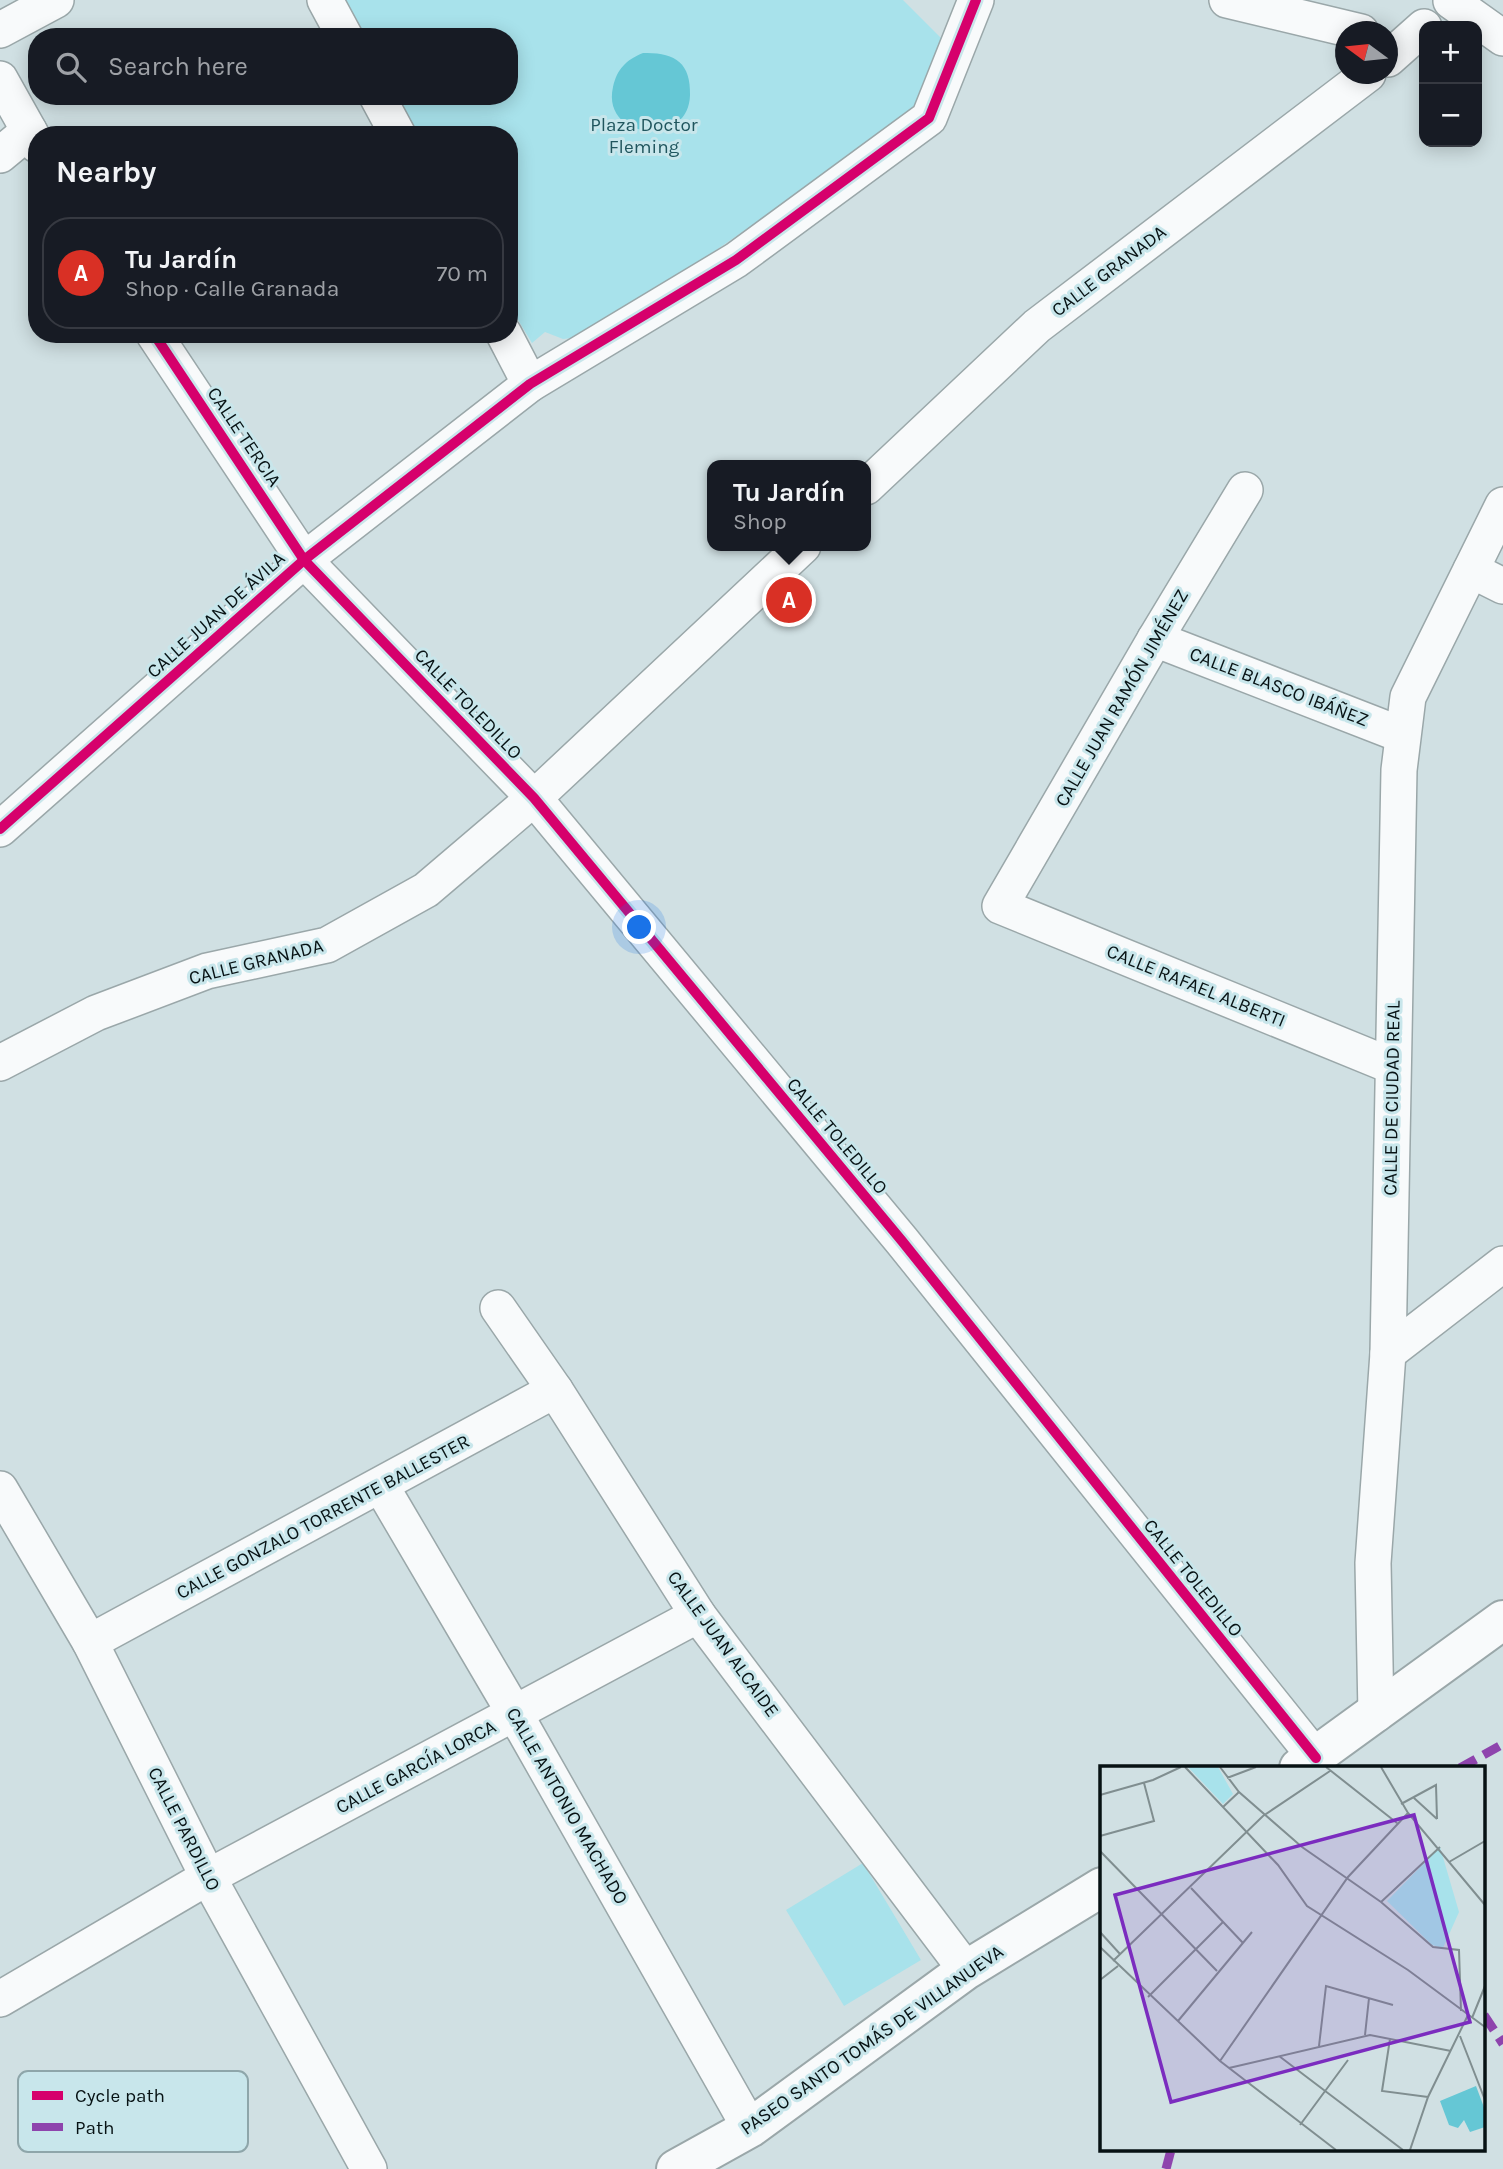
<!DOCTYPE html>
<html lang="en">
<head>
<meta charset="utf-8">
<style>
	:root { --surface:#171b24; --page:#242831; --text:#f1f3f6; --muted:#9ea1a6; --line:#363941; --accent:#d93025 }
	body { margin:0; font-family:Karla,sans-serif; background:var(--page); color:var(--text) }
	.controls { position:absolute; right:21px; top:21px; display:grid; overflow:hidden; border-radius:14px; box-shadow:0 4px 18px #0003 }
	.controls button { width:63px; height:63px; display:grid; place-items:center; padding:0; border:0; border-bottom:2px solid var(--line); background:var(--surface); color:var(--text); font:35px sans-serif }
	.compass { position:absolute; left:1335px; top:21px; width:63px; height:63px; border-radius:50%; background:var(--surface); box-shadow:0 4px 18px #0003; rotate:285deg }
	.you { position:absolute; left:640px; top:928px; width:24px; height:24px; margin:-18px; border:5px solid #fff; border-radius:50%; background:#1a73e8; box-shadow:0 0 0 10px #1a73e833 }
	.badge { display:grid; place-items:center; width:46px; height:46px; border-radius:50%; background:var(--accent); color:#fff; font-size:23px; font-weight:700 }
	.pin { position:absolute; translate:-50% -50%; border:4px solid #fff; box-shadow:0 2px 7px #0006 }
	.popup { position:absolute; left:707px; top:460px; width:164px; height:91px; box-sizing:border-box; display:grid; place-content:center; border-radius:14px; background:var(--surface); filter:drop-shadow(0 2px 5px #0005); font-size:23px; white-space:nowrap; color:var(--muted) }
	.popup b { font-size:26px; color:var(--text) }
	.popup::after { content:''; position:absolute; left:50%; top:100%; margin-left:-14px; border:14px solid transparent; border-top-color:var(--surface) }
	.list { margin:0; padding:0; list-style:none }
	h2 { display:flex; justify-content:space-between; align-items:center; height:91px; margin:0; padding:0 28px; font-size:30px }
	h2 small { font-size:23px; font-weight:400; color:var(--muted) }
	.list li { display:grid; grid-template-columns:46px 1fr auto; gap:21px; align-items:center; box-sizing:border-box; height:112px; margin:0 14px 14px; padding:0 14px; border:2px solid var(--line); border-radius:28px }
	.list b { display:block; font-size:26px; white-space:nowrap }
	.list p { margin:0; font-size:23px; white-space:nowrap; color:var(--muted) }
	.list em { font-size:23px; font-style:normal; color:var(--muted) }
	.icon { flex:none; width:38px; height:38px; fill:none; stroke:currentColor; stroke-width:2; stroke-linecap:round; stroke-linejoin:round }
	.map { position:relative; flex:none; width:1503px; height:2169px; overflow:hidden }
	.search { position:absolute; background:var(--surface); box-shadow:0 4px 18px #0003; left:28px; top:28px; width:490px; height:77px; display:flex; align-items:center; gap:18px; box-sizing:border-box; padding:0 24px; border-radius:28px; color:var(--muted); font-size:26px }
	.panel { position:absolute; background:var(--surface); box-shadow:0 4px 18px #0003; left:28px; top:126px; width:490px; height:217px; border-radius:28px }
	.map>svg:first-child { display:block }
	.green { fill:#a8e2eb }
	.water { fill:#65c7d5 }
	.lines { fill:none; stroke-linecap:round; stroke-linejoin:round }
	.minor-casing { stroke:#9aa7a9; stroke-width:38 }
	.tertiary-casing { stroke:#9aa7a9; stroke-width:42 }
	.minor { stroke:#f8fafb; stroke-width:35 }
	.tertiary { stroke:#f8fafb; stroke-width:38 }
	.quiet { stroke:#8e44ad; stroke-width:9; stroke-dasharray:18 9; stroke-linecap:butt }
	.cycleway-casing { stroke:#c8e6eb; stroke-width:15 }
	.cycleway { stroke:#d6006c; stroke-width:10 }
	.labels { text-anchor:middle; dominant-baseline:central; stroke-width:6; stroke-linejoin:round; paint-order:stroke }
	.park-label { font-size:19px; fill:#20565e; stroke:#c8e6eb }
	.street-label { font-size:19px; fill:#071214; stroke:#c8e6eb }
	.inset-road { fill:none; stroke:#808e90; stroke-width:2 }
	.view { fill:#7b2cbf; fill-opacity:0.15; stroke:#7b2cbf; stroke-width:3.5 }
	.inset-edge { fill:none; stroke:#071214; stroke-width:3.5 }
	.key { fill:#c8e6eb; stroke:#8ea6aa; stroke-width:2 }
	.key-label { font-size:19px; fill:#071214 }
</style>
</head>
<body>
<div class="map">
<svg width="1503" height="2169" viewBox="0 0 1503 2169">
	<rect width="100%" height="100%" fill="#d0e0e3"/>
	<!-- green -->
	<g class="green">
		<polygon points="330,0 903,0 955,52 914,115 590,336 563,339 545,332 532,343 509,305 509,135 409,135 387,96 509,96 509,37 352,37"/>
		<polygon points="863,1863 921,1960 844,2006 786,1910"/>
	</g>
	<!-- water -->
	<path class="water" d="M643 53C674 52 691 62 690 95 689 148 601 140 613 87 617 69 626 60 643 53Z"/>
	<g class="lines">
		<defs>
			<g id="minor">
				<polyline points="325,0 345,37"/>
				<polyline points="1227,0 1361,32"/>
				<polyline points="1451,1 1503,38"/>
				<polyline points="0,30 56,0"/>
				<polyline points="1388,59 1424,27"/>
				<polyline points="0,79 37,145"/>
				<polyline points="377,96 398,135"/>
				<polyline points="0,155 29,131"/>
				<polyline points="154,334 304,560 534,798 902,1241 1316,1758"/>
				<polyline points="504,334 530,384"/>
				<polyline points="866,487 1037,326 1368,74"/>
				<polyline points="1245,490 1155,639 1000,906 1392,1066"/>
				<polyline points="1471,570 1503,586"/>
				<polyline points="1155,639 1402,735"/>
				<polyline points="0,829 304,560 530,384 736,260 929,118 976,0"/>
				<polyline points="0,1063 96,1013 207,971 327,945 426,890 534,798 803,546"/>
				<polyline points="498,1308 555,1390 698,1615 966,1970"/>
				<polyline points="1388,1353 1503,1264"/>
				<polyline points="381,1486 515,1714 750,2128"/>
				<polyline points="0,1489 90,1642 208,1877 369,2169"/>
				<polyline points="90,1642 555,1390"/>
				<polyline points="1376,1714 1373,1563 1388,1353 1399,770 1408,697 1503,505"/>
				<polyline points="0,1999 208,1877 698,1615"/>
			</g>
			<g id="tertiary">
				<polyline points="1299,1768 1503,1620"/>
				<polyline points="676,2169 750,2128 966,1970 1102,1887"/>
			</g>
		</defs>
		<!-- minor casing -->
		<use href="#minor" class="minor-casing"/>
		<!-- tertiary casing -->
		<use href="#tertiary" class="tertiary-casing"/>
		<!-- minor -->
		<use href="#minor" class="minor"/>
		<!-- tertiary -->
		<use href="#tertiary" class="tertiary"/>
		<!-- quiet -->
		<g class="quiet">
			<polyline points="1460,1768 1503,1744"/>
			<polyline points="1484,2015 1503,2044"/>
			<polyline points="1166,2169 1171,2150"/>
		</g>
		<defs>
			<g id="cycleway">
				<polyline points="154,334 304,560 534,798 902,1241 1316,1758"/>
				<polyline points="0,829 304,560 530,384 736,260 929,118 976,0"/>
			</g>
		</defs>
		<!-- cycleway casing -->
		<use href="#cycleway" class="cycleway-casing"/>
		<!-- cycleway -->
		<use href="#cycleway" class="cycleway"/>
	</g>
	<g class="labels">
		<!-- park labels -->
		<g class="park-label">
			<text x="644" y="125">Plaza Doctor<tspan x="644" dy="22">Fleming</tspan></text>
		</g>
		<!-- street labels -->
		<g class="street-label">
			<text transform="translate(1109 271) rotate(-37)">CALLE GRANADA</text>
			<text transform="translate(244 437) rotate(56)">CALLE TERCIA</text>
			<text transform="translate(216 615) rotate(-42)">CALLE JUAN DE ÁVILA</text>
			<text transform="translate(1279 687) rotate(21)">CALLE BLASCO IBÁÑEZ</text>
			<text transform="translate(1122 698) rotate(-60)">CALLE JUAN RAMÓN JIMÉNEZ</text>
			<text transform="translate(468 704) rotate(46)">CALLE TOLEDILLO</text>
			<text transform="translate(256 962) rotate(-14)">CALLE GRANADA</text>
			<text transform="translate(1196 986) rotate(22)">CALLE RAFAEL ALBERTI</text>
			<text transform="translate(1392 1098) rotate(-89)">CALLE DE CIUDAD REAL</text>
			<text transform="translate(837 1136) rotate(50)">CALLE TOLEDILLO</text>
			<text transform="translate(323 1517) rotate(-28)">CALLE GONZALO TORRENTE BALLESTER</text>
			<text transform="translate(1193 1578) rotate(51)">CALLE TOLEDILLO</text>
			<text transform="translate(723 1644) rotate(54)">CALLE JUAN ALCAIDE</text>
			<text transform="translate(416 1767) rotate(-28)">CALLE GARCÍA LORCA</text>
			<text transform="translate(567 1806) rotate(60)">CALLE ANTONIO MACHADO</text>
			<text transform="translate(184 1829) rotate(63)">CALLE PARDILLO</text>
			<text transform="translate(872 2040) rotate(-35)">PASEO SANTO TOMÁS DE VILLANUEVA</text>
		</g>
	</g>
	<!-- overview -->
	<g transform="translate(1100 1766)">
		<rect width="385" height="385" fill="#d0e0e3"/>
		<path d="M88 1H118L133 28 123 38ZM340 81 359 146 343 182 332 179 287 135Z" fill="#a8e2eb"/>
		<path d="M376 320 385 344V361L370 366 364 354 358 362 349 359 340 335Z" fill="#65c7d5"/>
		<path class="inset-road" d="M85 1 178 99 207 140 308 204 385 261M120 1 139 26 202 81 281 136 333 181 359 184 361 245M226 1 297 57M281 1 308 47 385 139M127 12 156 1M0 29 53 14 81 1M314 32 337 53M301 38 336 19 337 53M123 41 139 26M0 70 54 55 44 17M0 85 117 205M349 96 385 75M91 122 143 177M281 136 340 81M0 166 20 188M0 181 120 295 236 384M13 195 163 50 230 5M0 214 18 200M48 231 123 156M372 252 385 220M78 255 152 166M265 269 269 232M360 270 385 334M290 273 282 325 328 331M219 280 226 220 293 239M179 290 303 384M120 295 248 111 308 47M129 302 270 269 351 285M200 359 248 294M310 384 328 331 368 249"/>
		<path class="view" d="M314 49 370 256 71 336 15 129Z"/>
		<rect width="385" height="385" class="inset-edge"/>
	</g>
	<!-- legend -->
	<rect x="18" y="2071" width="230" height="81" rx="10" class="key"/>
	<rect x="32" y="2091" width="31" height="9" fill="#d6006c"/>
	<rect x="32" y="2123" width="31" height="8" fill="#8e44ad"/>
	<g class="key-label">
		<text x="75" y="2102">Cycle path</text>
		<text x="75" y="2134">Path</text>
	</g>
</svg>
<div class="controls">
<button>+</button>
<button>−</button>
</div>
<svg class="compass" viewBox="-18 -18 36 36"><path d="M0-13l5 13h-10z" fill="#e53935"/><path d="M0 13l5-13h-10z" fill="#9ea1a6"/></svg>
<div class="you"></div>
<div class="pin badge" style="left:789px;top:600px">A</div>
<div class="popup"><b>Tu Jardín</b>Shop</div>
<div class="search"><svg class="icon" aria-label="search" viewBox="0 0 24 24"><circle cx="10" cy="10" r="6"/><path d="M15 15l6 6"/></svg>Search here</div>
<section class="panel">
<h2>Nearby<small></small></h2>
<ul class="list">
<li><span class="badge">A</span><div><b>Tu Jardín</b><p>Shop · Calle Granada</p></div><em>70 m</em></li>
</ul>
</section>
</div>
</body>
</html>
